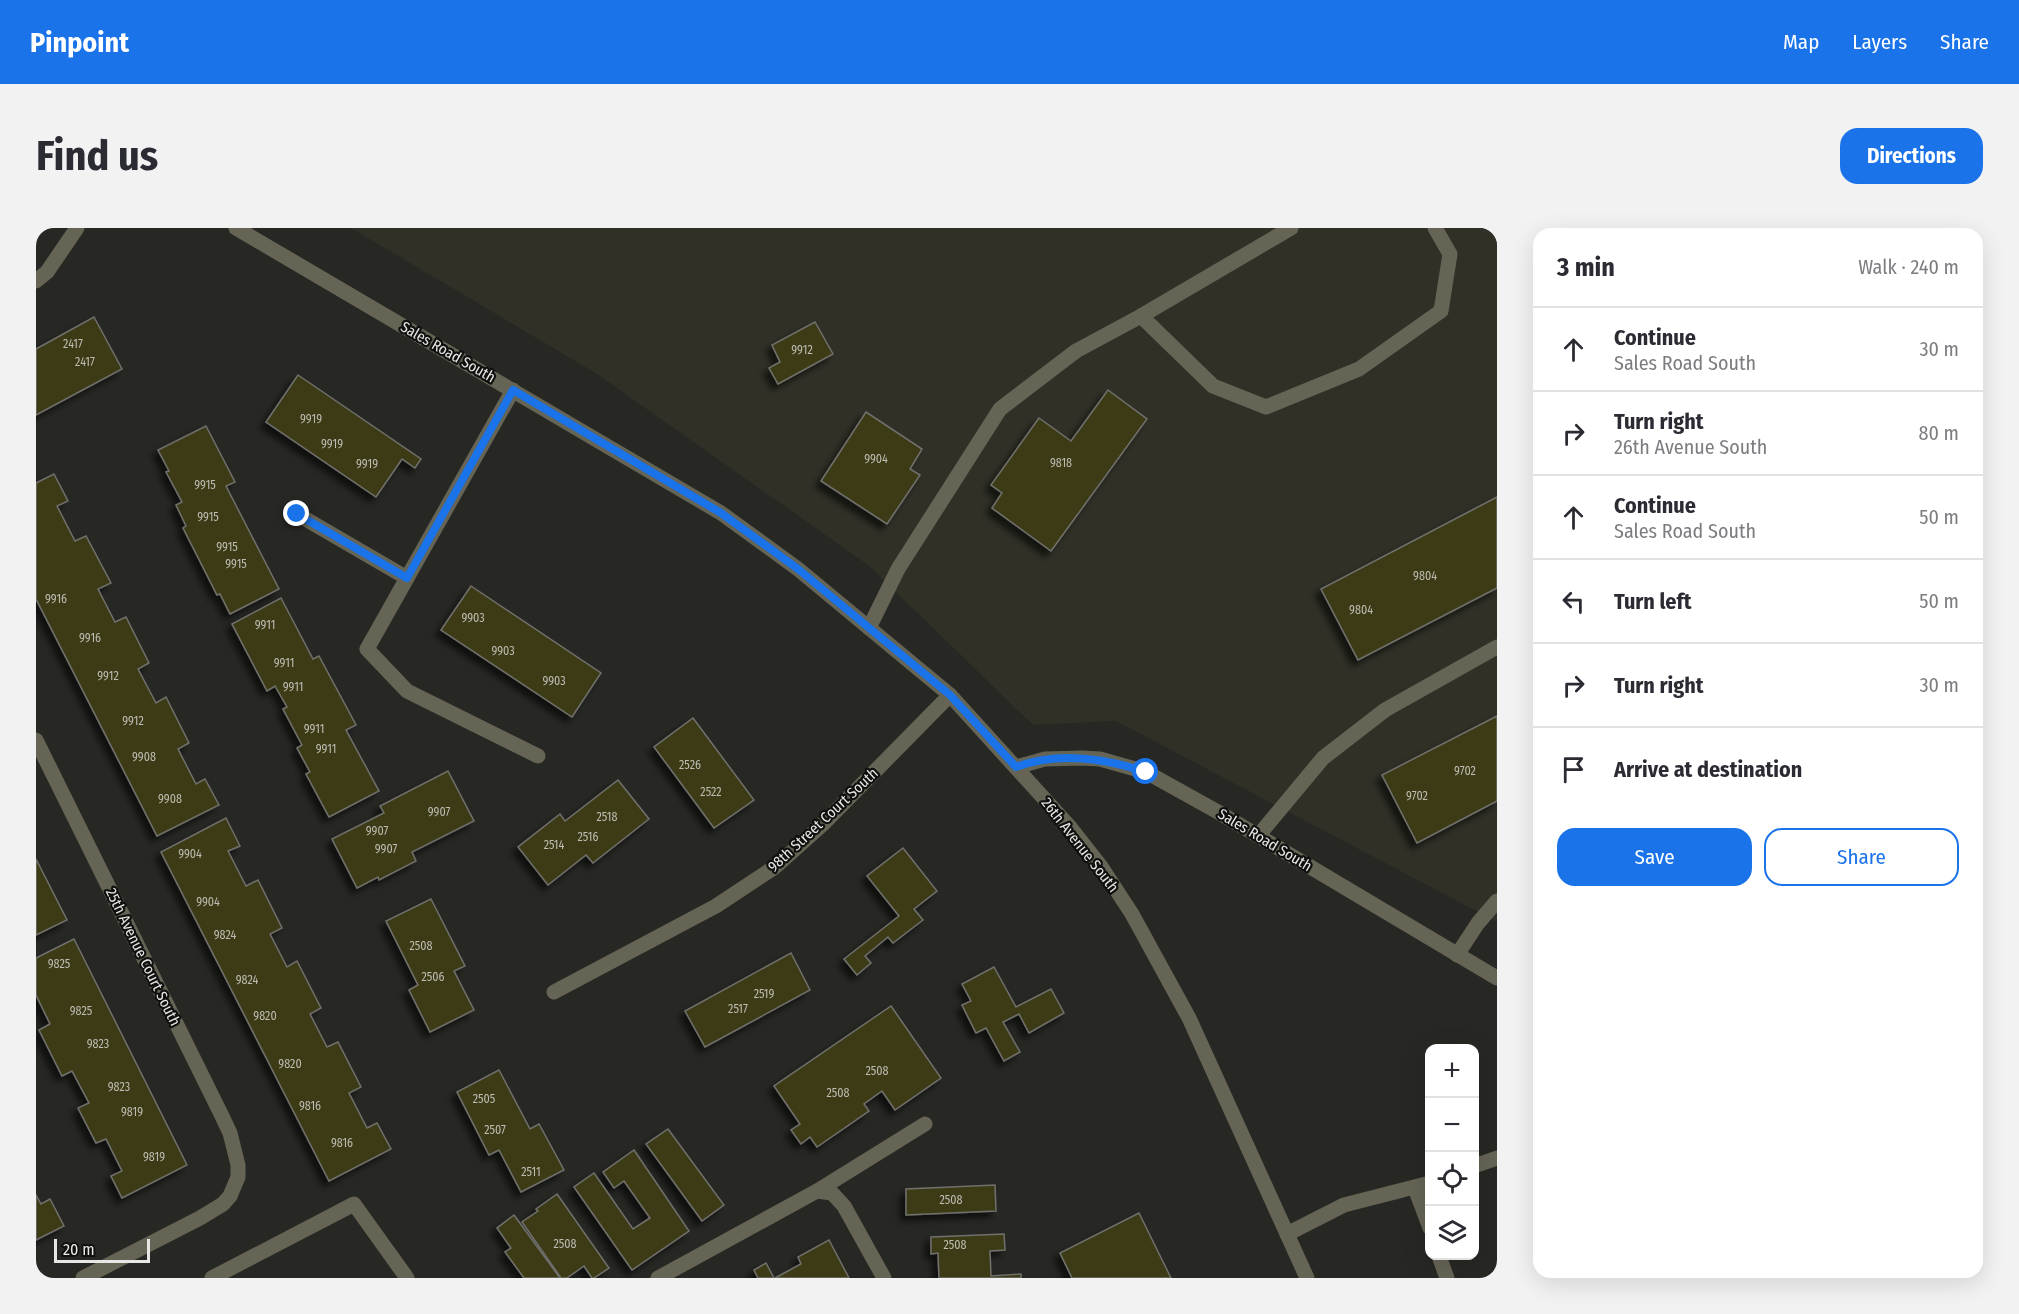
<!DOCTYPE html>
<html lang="en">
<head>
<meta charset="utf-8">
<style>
	:root { --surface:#fff; --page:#f2f2f3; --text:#2b2b33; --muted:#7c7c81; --line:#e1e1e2; --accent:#1a73e8 }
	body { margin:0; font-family:"Fira Sans Condensed",sans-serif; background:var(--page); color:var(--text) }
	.controls { position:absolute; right:18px; bottom:18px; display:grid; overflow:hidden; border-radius:12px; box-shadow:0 6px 24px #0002 }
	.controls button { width:54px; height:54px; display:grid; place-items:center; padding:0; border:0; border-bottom:2px solid var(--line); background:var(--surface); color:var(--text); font:30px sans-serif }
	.scale { position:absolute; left:18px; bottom:15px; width:96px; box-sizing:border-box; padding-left:6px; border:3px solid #e7e7e5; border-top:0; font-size:16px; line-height:21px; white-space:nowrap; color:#e7e7e5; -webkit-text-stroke:4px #10100f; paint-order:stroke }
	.stop { position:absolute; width:18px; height:18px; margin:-14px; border:4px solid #1a73e8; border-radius:50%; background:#fff }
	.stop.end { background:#1a73e8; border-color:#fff; box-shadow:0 2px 6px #0008 }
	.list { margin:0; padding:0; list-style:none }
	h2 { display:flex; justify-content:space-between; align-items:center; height:78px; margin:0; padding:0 24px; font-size:26px }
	h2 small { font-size:20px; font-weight:400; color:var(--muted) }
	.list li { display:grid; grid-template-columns:39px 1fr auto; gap:18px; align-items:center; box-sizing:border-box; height:84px; padding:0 24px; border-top:2px solid var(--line) }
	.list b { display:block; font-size:22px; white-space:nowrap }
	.list p { margin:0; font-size:20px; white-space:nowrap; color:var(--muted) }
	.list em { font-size:20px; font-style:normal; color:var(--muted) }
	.actions { display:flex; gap:12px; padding:18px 24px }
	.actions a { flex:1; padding:14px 0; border:2px solid var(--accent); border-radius:18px; text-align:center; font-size:21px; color:var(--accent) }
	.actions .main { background:var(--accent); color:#fff }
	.icon { flex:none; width:33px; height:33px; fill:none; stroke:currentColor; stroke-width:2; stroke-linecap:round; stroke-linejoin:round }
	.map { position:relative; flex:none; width:1461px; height:1050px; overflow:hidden; border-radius:18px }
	header { display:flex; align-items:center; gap:36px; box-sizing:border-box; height:84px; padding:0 30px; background:var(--accent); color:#fff }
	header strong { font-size:28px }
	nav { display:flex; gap:33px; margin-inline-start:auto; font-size:21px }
	.intro { display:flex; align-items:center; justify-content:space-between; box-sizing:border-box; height:144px; padding:0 36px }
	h1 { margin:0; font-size:42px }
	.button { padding:15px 27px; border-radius:18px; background:var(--accent); color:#fff; font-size:21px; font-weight:700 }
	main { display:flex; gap:36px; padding:0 36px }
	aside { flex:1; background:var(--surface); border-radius:18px; box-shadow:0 6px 24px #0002 }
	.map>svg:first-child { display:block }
	.built { fill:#303027 }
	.building { fill:#3d3b19; stroke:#70706c; stroke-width:1.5; filter:url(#shadow) }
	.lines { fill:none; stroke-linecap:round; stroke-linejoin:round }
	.minor { stroke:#656455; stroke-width:15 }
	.route { stroke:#1a73e8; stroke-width:8 }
	.labels { text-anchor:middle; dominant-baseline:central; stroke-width:4.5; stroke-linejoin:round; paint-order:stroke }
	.number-label { font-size:12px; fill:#bcbcb2 }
	.street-label { font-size:15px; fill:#e7e7e5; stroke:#10100f }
</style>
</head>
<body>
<header>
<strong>Pinpoint</strong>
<nav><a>Map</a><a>Layers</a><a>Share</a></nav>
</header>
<div class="intro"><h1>Find us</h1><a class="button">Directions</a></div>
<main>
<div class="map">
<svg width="1461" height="1050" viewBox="0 0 1461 1050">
	<defs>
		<filter id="shadow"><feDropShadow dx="-5.5" dy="5.5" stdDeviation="3" flood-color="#0009"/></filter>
	</defs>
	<rect width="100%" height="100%" fill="#272724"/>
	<!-- built -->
	<polygon class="built" points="315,0 1461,0 1461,694 1080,493 997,497 832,337 561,146"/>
	<!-- building -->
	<g class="building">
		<polygon points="58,89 86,141 0,187 0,121"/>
		<polygon points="779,94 797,126 742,156 733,140 744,134 736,117"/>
		<polygon points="262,147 385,231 379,240 366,231 340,269 230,194"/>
		<polygon points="1072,162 1111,191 1015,323 956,280 966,265 955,257 1003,190 1035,213"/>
		<polygon points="830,184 886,221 874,241 884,247 851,296 785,253"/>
		<polygon points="170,198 199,254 190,258 243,361 194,386 184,366 181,367 147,300 150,298 140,277 146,274 130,244 133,243 122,222"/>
		<polygon points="18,246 32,273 21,278 39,313 50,308 75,355 62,361 79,394 90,389 113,435 102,441 120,475 130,469 153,515 142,521 160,556 169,551 183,577 121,608 0,371 0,255"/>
		<polygon points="1461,269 1461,360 1322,432 1285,361"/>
		<polygon points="435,358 565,445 536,489 405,402"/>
		<polygon points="245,370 277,431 283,428 320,497 310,502 343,563 293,589 270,546 274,544 261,520 266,517 247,481 251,479 239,458 231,463 196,396"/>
		<polygon points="1461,488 1461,573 1381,615 1346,547"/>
		<polygon points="657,490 718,572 678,600 618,519"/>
		<polygon points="412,543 438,593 376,624 380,633 343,652 342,649 321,660 296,611 348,585 344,578"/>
		<polygon points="582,552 613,591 557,635 550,627 512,657 482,619 524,586 529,593"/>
		<polygon points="190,590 204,618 192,623 210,658 222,652 246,700 234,706 251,739 261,733 285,780 274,786 291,819 302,814 325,859 313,865 331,900 341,895 355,921 293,953 125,624"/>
		<polygon points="867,620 901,663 878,681 887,692 857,715 852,709 829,728 835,735 821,747 808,731 863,688 831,648"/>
		<polygon points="0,631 31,692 0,707"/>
		<polygon points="395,671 429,738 418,743 438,782 394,804 373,762 382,757 350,693"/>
		<polygon points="38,711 151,937 86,970 75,948 86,943 70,911 60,915 42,880 53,875 36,843 26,848 3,802 14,796 0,767 0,730"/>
		<polygon points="755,725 774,762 669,819 649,783"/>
		<polygon points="958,739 980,779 1015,761 1028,785 993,805 983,786 967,794 984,824 968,833 950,800 940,805 926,777 935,773 926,756"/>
		<polygon points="855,778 905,850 859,882 846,863 828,876 833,883 781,919 774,909 765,916 755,902 764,896 738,858"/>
		<polygon points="463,842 494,901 503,896 528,942 485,964 463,922 453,927 421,864"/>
		<polygon points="632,901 688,977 666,993 610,916"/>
		<polygon points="598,922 653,1003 596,1042 538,959 558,945 597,1001 614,990 588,953 578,960 567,944"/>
		<polygon points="959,957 960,983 870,987 870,961"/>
		<polygon points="521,966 573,1040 558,1050 556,1050 548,1038 531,1050 525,1050 486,994 502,983 500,981"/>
		<polygon points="0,967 5,976 14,971 28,998 0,1012"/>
		<polygon points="1103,985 1135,1050 1036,1050 1024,1025"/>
		<polygon points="478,987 524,1050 488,1050 469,1024 475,1020 461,1000"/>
		<polygon points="968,1006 969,1022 954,1023 955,1048 985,1046 985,1050 903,1050 902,1025 895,1026 895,1009"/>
		<polygon points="793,1012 813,1050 739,1050 765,1036 762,1029"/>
		<polygon points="730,1035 738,1050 722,1050 718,1042"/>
	</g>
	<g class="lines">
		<!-- minor -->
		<g class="minor">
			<polyline points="200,0 685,285 762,341 914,467 1033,598 1066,640 1096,686 1153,790 1271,1050"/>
			<polyline points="0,53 11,44 41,0"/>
			<polyline points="1105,88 1177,158 1230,179 1323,141 1405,83 1414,26 1399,0"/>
			<polyline points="477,162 331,421 371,463 502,528"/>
			<polyline points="261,286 371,350"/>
			<polyline points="833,400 862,341 964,181 1040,123 1105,88 1255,0"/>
			<polyline points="0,512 184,884 194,905 202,937 202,949 194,968 187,976 164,990 47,1050"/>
			<polyline points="980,539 1009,531 1046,530 1064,531 1110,544 1182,584 1461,750"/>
			<polyline points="1222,608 1287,530 1349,482 1461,419"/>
			<polyline points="1421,727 1442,695 1461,673"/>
			<polyline points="518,764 680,678 739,639 787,596 914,467"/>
			<polyline points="1438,938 1461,930"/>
			<polyline points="1379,960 1394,1000"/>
			<polyline points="781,963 889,896"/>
			<polyline points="1251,1006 1308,977 1394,955"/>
			<polyline points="1403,1028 1411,1050"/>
			<polyline points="176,1050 318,976 371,1050"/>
			<polyline points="622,1050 781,963 796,965 808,978 848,1050"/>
		</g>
	</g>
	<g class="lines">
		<!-- route -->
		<path class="route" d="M261 286 371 350 477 162 685 285 762 341 914 467 980 539C1023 523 1068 530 1110 544"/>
	</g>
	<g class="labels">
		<!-- number labels -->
		<g class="number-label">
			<text x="37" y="116">2417</text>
			<text x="766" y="122">9912</text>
			<text x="49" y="134">2417</text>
			<text x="275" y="191">9919</text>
			<text x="296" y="216">9919</text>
			<text x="840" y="231">9904</text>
			<text x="1025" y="235">9818</text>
			<text x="331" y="236">9919</text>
			<text x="169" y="257">9915</text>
			<text x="172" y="289">9915</text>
			<text x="191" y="319">9915</text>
			<text x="200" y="336">9915</text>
			<text x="1389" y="348">9804</text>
			<text x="20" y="371">9916</text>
			<text x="1325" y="382">9804</text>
			<text x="437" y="390">9903</text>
			<text x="229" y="397">9911</text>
			<text x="54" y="410">9916</text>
			<text x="467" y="423">9903</text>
			<text x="248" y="435">9911</text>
			<text x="72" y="448">9912</text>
			<text x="518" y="453">9903</text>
			<text x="257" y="459">9911</text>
			<text x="97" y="493">9912</text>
			<text x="278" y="501">9911</text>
			<text x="290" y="521">9911</text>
			<text x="108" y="529">9908</text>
			<text x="654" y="537">2526</text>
			<text x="1429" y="543">9702</text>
			<text x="675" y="564">2522</text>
			<text x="1381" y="568">9702</text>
			<text x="134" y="571">9908</text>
			<text x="403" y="584">9907</text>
			<text x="571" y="589">2518</text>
			<text x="341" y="603">9907</text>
			<text x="552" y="609">2516</text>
			<text x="518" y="617">2514</text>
			<text x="350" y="621">9907</text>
			<text x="154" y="626">9904</text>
			<text x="172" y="674">9904</text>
			<text x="189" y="707">9824</text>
			<text x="385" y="718">2508</text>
			<text x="23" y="736">9825</text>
			<text x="397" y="749">2506</text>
			<text x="211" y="752">9824</text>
			<text x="728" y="766">2519</text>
			<text x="702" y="781">2517</text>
			<text x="45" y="783">9825</text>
			<text x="229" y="788">9820</text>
			<text x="62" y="816">9823</text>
			<text x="254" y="836">9820</text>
			<text x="841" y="843">2508</text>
			<text x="83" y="859">9823</text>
			<text x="802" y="865">2508</text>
			<text x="448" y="871">2505</text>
			<text x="274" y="878">9816</text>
			<text x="96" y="884">9819</text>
			<text x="459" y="902">2507</text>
			<text x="306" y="915">9816</text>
			<text x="118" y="929">9819</text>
			<text x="495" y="944">2511</text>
			<text x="915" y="972">2508</text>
			<text x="529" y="1016">2508</text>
			<text x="919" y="1017">2508</text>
		</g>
		<!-- street labels -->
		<g class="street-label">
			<text transform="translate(412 124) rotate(30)">Sales Road South</text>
			<text transform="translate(787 592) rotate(-43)">98th Street Court South</text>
			<text transform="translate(1229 612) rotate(31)">Sales Road South</text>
			<text transform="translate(1044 617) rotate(52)">26th Avenue South</text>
			<text transform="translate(107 729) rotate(64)">25th Avenue Court South</text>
		</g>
	</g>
</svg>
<div class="controls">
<button>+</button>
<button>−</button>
<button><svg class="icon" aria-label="locate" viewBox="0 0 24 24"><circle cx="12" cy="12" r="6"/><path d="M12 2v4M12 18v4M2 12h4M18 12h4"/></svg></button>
<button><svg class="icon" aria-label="layers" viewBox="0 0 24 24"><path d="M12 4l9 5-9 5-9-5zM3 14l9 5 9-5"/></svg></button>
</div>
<div class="scale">20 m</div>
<div class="stop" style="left:1110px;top:544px"></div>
<div class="stop end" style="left:261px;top:286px"></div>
</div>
<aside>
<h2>3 min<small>Walk · 240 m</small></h2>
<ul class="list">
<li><svg class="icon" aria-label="ahead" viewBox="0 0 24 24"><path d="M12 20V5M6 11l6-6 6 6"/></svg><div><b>Continue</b><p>Sales Road South</p></div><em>30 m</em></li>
<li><svg class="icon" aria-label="right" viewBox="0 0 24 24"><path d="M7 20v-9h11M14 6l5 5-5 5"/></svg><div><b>Turn right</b><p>26th Avenue South</p></div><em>80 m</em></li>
<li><svg class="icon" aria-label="ahead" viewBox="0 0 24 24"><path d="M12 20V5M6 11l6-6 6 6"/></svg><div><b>Continue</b><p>Sales Road South</p></div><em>50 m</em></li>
<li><svg class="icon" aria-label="left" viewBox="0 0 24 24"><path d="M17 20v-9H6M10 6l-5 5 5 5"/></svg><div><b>Turn left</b></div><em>50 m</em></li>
<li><svg class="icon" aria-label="right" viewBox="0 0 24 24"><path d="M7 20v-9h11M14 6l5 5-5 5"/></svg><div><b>Turn right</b></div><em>30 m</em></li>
<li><svg class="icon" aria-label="arrive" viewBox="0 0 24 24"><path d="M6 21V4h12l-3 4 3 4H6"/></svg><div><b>Arrive at destination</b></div></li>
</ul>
<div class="actions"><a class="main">Save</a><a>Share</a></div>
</aside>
</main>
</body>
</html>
